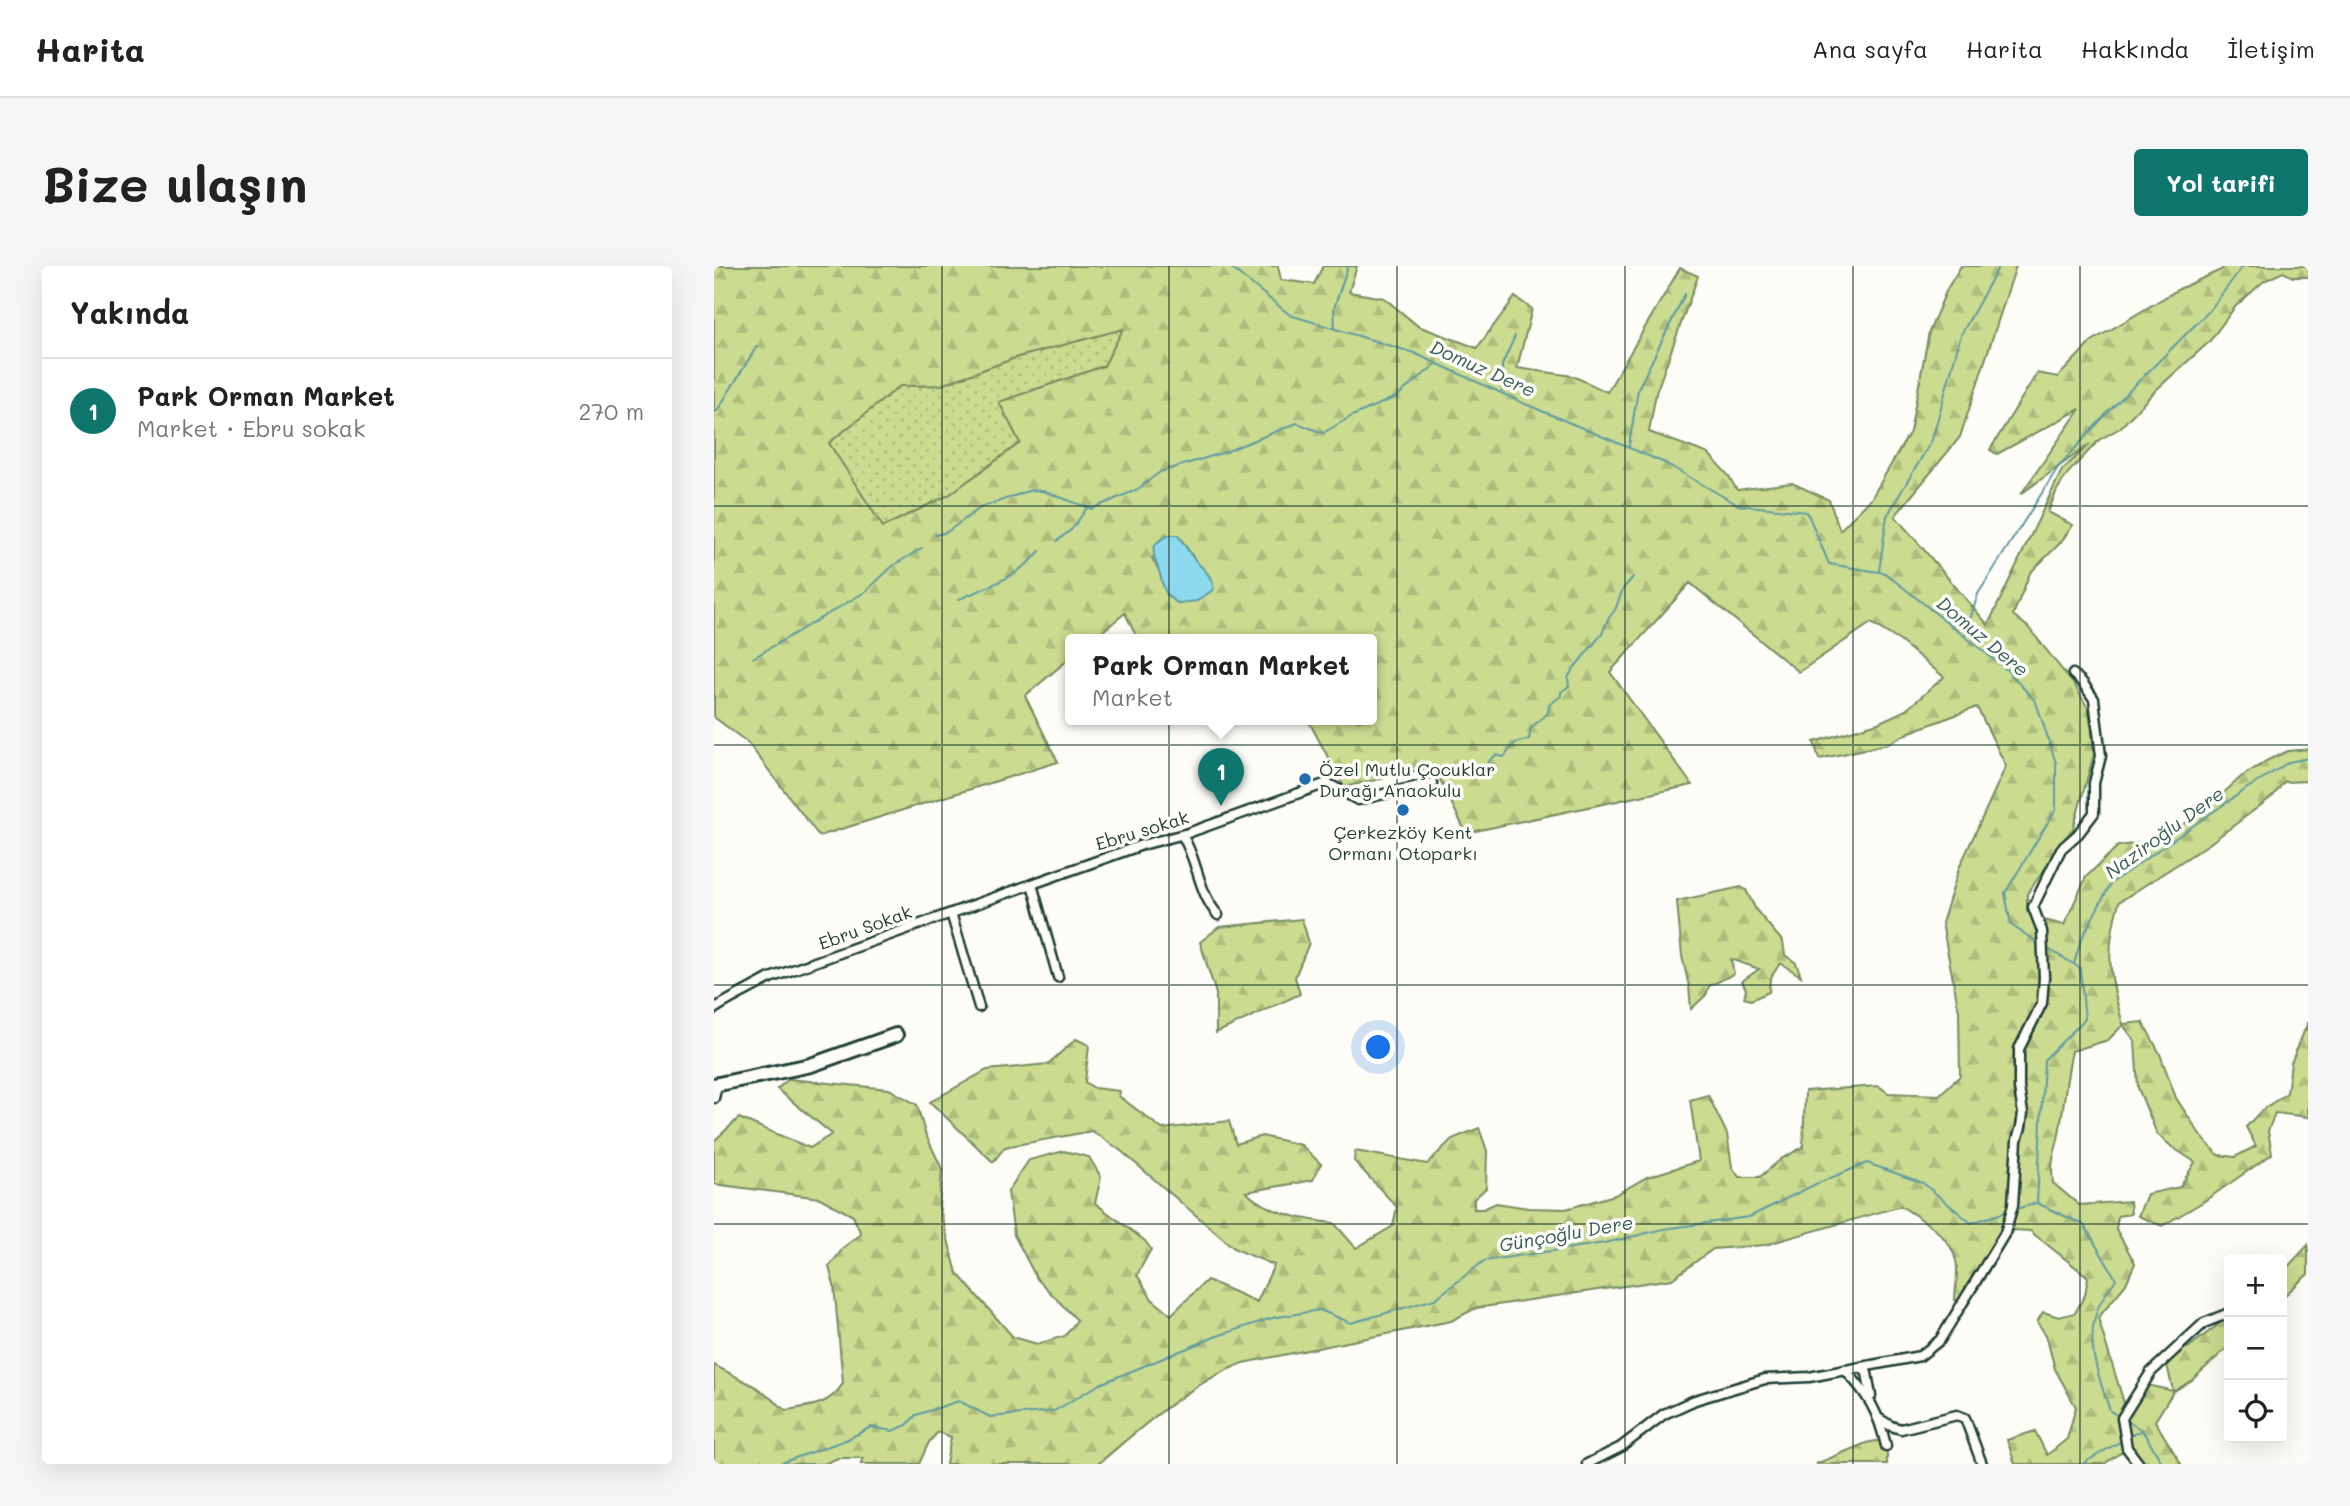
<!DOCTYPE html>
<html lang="tr">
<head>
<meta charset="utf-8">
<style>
	:root { --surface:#fff; --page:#f6f6f6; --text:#222; --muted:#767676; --line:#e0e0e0; --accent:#0f766e }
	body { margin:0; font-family:Mali,sans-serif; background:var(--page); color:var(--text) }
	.controls { position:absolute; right:21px; bottom:21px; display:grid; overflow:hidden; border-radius:7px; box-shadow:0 7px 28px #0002 }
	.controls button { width:63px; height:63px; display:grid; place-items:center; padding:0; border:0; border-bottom:2px solid var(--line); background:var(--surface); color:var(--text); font:35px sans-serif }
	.you { position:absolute; left:665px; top:782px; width:24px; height:24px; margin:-18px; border:5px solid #fff; border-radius:50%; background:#1a73e8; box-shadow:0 0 0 10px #1a73e833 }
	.badge { display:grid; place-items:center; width:46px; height:46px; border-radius:50%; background:var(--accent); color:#fff; font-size:23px; font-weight:700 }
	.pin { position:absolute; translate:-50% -58px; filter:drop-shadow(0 2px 4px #0008) }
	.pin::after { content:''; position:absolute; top:37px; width:24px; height:21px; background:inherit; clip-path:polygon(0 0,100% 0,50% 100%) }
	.popup { position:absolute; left:351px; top:368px; width:312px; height:91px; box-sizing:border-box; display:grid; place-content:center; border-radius:7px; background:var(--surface); filter:drop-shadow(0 2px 5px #0005); font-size:23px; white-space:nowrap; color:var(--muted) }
	.popup b { font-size:26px; color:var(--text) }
	.popup::after { content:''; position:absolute; left:50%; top:100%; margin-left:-14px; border:14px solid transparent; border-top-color:var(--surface) }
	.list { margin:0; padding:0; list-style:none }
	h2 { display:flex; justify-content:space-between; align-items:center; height:91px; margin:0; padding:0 28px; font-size:30px }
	h2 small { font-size:23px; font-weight:400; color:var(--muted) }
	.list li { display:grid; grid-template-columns:46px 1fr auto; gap:21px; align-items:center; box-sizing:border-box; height:105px; padding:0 28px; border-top:2px solid var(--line) }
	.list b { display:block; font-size:26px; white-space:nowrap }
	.list p { margin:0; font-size:23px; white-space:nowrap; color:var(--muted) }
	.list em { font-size:23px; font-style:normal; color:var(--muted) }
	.icon { flex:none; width:38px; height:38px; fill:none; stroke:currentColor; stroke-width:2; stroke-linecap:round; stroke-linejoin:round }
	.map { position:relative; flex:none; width:1594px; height:1198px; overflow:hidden; border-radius:7px }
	header { display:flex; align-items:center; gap:42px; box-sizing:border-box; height:98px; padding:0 35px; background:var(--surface); border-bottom:2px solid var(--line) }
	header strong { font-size:33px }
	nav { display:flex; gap:38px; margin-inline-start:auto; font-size:24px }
	.intro { display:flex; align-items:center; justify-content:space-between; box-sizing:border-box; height:168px; padding:0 42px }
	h1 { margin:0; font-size:49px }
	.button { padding:18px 32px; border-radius:7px; background:var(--accent); color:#fff; font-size:24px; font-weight:700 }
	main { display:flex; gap:42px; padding:0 42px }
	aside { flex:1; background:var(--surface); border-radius:7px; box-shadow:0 7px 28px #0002 }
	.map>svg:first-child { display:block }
	.grass { fill:url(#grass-dots); stroke:#758c62; stroke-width:2 }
	.forest { fill:url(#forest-firs); stroke:#758c62; stroke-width:2; fill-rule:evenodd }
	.water { fill:#8dd9ed; stroke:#619ba3; stroke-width:2 }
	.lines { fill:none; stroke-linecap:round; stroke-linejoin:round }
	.stream { stroke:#619ba3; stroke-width:2 }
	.street-casing { stroke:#1f3d34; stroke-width:13 }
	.secondary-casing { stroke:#1f3d34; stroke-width:18 }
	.street { stroke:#fdfcf7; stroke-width:8 }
	.secondary { stroke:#fdfcf7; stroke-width:12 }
	.grid { fill:none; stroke:#1f3d34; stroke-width:2; stroke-opacity:0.55 }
	.poi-dot { fill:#1f6fb2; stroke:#fdfcf7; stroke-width:2.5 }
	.labels { text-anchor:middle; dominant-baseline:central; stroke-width:7; stroke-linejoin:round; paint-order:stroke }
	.poi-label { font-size:18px; fill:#1f3d34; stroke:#fdfcf7; text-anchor:start }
	.street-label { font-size:18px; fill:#1f3d34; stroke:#fdfcf7 }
	.water-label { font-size:19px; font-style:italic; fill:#355c59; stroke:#fdfcf7 }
</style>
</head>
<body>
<header>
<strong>Harita</strong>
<nav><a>Ana sayfa</a><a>Harita</a><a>Hakkında</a><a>İletişim</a></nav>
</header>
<div class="intro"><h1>Bize ulaşın</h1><a class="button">Yol tarifi</a></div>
<main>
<aside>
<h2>Yakında<small></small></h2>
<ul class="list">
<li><span class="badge">1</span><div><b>Park Orman Market</b><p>Market · Ebru sokak</p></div><em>270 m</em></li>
</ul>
</aside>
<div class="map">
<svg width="1594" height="1198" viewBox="0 0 1594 1198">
	<defs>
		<pattern id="grass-dots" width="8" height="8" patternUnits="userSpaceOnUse" patternTransform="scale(1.75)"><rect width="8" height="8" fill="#cbdb8f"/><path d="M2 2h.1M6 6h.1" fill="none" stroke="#aebd7c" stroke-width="1.8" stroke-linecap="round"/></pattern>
		<pattern id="forest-firs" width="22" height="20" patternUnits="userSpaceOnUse" patternTransform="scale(1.75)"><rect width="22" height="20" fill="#cbdb8f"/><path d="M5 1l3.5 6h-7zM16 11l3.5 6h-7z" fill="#aebd7c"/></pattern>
	</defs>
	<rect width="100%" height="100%" fill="#fdfcf7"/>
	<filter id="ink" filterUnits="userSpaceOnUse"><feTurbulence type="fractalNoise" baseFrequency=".0143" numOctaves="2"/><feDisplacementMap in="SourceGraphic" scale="14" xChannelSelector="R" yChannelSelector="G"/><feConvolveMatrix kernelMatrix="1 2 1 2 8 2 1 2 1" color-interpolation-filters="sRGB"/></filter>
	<g filter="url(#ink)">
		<!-- grass -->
		<polygon class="grass" points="410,62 390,100 285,136 307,176 235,229 169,261 114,177 186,120 227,119 304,91"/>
		<!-- forest -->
		<g class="forest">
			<path d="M0 0H564L567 14 600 18 609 0H643L635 26 670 32 704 60 763 82 801 31 818 43 803 102 859 110 893 126 966 2 984 10 942 127 935 166 995 188 1014 209 1023 224 1078 217 1115 234 1126 264 1157 233 1196 166 1215 66 1233 23 1247 0H1302L1246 171 1181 250 1274 359 1348 204 1376 178 1307 228 1366 143 1283 188 1276 184 1323 107 1344 111 1378 75 1465 23 1507 4 1510 0H1594V11H1579L1569 6 1550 15 1521 41 1495 76 1442 124 1406 162 1385 174 1354 207 1343 224 1334 246 1359 259 1346 277 1316 307 1299 349 1314 361 1361 420 1374 442 1377 458 1380 488 1359 563 1313 628V645L1318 651 1350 659 1372 611 1404 580 1427 577 1467 560 1493 542 1527 511 1554 494 1574 485 1594 483V515L1570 516 1559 530 1495 578 1405 636C1391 684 1395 711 1409 758L1429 756 1446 788 1462 832 1487 870 1504 889 1521 891 1542 880 1532 861 1547 845 1573 827 1577 797 1594 756V851L1561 847 1554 865 1558 888 1489 936 1448 960 1424 950 1433 928 1466 921 1481 896 1458 881 1443 868 1424 822 1421 775 1409 759 1394 774 1358 785C1352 812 1350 840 1345 868 1341 890 1336 892 1339 917L1365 939 1416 935 1417 948 1404 950 1402 963 1421 997 1412 1018 1384 1052 1410 1137 1416 1139 1429 1118 1459 1125 1451 1090 1475 1081 1515 1050V1080L1478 1114 1459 1126 1441 1155 1467 1198H1424L1412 1183 1390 1198H1301L1293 1174 1321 1165 1333 1189 1353 1173 1362 1141 1341 1103 1332 1069 1323 1056 1329 1046 1345 1051 1361 1047 1371 1029 1374 1011 1316 965 1299 964 1254 1039 1241 1034C1241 1022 1245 1006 1242 995 1237 969 1207 953 1187 940L1051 979 999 983 958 1013 762 1042 737 1055 529 1097C475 1118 428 1161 384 1198H232L237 1171 224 1166 215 1176 205 1198H147L150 1192H124L110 1198H0V1099L42 1121 72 1144C96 1140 116 1140 129 1117L120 1019 115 1001 130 981 147 968 139 950 106 932 0 918V875L25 852 96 882 118 868 63 823 75 813 175 823 203 839 211 867 228 903 225 940 243 1007 299 1071 323 1078 351 1070 363 1054 323 1013 300 969 294 925 315 894 350 885 375 891 387 911 381 937 431 975 437 983 423 1009 438 1033 457 1049 493 1014 543 1036 560 999 521 983 406 884 378 865 291 881 279 896 216 836 273 804 334 798 362 773 375 779 371 816 380 822 406 825 405 830 448 863 515 855 522 878 548 870 587 879 607 898 599 914 532 926C553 947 591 954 620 957L642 982 679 960 683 941 640 895 641 885 713 898 738 873 765 862 773 885 772 922 760 933V943H769L782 937 814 942 852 943 901 929 933 911 985 895 976 834 994 829 1013 868 1018 901 1025 911H1046L1067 893 1089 881 1091 825 1165 820 1174 827 1225 829 1246 810 1245 745 1228 657 1245 602 1292 500 1263 441 1196 466 1174 478 1105 493 1100 476 1164 457 1192 444 1230 411 1186 375 1157 357 1085 406 976 317 896 406 978 519 752 567 720 501 630 521 594 454H658V374H424L411 347 378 374H356V392L311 430 344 496 105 570 34 477 0 451ZM409 63 390 100 285 136 306 177 235 229 169 261 115 177 186 120 227 119 304 91ZM466 272 482 295 464 337 438 292Z"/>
			<polygon points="1027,621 1032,624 1042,644 1069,676 1071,689 1082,697 1087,710 1066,697 1056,713 1055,726 1037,734 1030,732 1032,723 1028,715 1045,703 1017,693 1020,708 995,720 992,729 977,743 975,720 968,690 963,635"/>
			<polygon points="588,653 595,677 581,711 586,728 502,767 502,728 486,676 505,661"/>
			<polygon points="1594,979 1594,1008 1568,1032 1568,1007"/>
			<polygon points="1168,1174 1173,1188 1173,1198 1102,1198 1152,1177"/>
		</g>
		<!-- water -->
		<path class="water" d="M455 269H463C469 275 472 282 477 289 486 302 498 307 500 323L483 335 464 337C448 329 450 320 445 305 439 287 433 279 455 269Z"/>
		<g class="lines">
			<!-- stream -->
			<g class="stream">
				<polyline points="515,0 576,49 700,87 809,137 951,197 1024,239 1093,246 1115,298 1171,307 1293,404 1322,436 1342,497 1342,543 1291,627 1297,659 1326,678"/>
				<polyline points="621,63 620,42 634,0"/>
				<polyline points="788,125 788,99 801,70"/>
				<polyline points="3,145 43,80"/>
				<polyline points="915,180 924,123 971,28"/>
				<polyline points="221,269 233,266 266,242 317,224 329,225 378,243 424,223 446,206 511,186 583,157 609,167 638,150 682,131 721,99"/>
				<polyline points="343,275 358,263 373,242"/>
				<polyline points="1165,305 1173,250 1218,174 1247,69 1285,0"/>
				<path d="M245 333C275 321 305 310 326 285"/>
				<polyline points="1251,370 1264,328 1345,200 1396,144 1496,44 1529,0"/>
				<polyline points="39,392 151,326 180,299 208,282"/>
				<polyline points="766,507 772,504 775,495 782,489 790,491 801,477 815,473 817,462 834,447 835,439 847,430 847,426 855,420 854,412 859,403 888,368 894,353 901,344 909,323 919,311"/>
				<path d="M1331 681 1366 702 1371 753 1330 794 1323 937 1370 959 1402 1013C1396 1022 1388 1032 1384 1042 1370 1077 1385 1111 1396 1145L1406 1151"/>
				<polyline points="1360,698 1367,674 1397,617 1532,523 1575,496 1594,492"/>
				<polyline points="1306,942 1322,937"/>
				<polyline points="1411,1154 1428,1164 1449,1198"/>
				<polyline points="1414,1171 1428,1164"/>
				<polyline points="64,1198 132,1174 157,1161 178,1165 193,1159 202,1149 245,1135 276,1151 340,1145 386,1118 503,1070 558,1052 606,1044 637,1057 721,1033 770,995 891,977 950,963 1035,951 1102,918 1153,897 1209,917 1257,957 1292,946"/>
				<polyline points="1368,1198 1409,1174"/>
			</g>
			<defs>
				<g id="street">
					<path d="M468 569C484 594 484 627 504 649"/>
					<polyline points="237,647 265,741"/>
					<polyline points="344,711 318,618 428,579 474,567 613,517 644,534 718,517"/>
					<path d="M0 743C18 731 37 723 56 712L318 618"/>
					<polyline points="0,832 3,819"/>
					<polyline points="1147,1101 1153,1107 1157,1130"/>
					<path d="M1131 1104C1154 1128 1165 1147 1172 1180"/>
					<polyline points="1164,1152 1177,1160 1187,1163 1243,1149 1251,1152 1268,1198"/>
					<polyline points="873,1198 907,1181 950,1148 981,1134 1051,1113 1095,1111 1206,1090 1226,1074 1291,967 1299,939 1303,874 1307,861 1309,847 1305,822 1305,783 1328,737 1330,712 1328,665 1319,641 1347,583 1364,568 1380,547 1380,517 1387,490 1380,433 1368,416 1359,408"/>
					<polyline points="1425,1198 1413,1182 1408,1152 1437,1106 1490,1057 1515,1047"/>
				</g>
				<polyline id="secondary" points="0,819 97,799 182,769"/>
			</defs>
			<!-- street casing -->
			<use href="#street" class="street-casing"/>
			<!-- secondary casing -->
			<use href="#secondary" class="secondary-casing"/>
			<!-- street -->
			<use href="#street" class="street"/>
			<!-- secondary -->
			<use href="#secondary" class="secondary"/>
		</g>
	</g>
	<!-- grid -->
	<path class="grid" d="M228 0V1198M455 0V1198M683 0V1198M911 0V1198M1139 0V1198M1366 0V1198M0 240H1594M0 479H1594M0 719H1594M0 958H1594"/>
	<!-- markers -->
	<g class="poi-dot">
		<circle cx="591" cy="513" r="7"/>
		<circle cx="689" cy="544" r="7"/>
	</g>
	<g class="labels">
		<!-- poi labels -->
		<g class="poi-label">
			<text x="605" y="503">Özel Mutlu Çocuklar<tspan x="605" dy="21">Durağı Anaokulu</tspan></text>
			<text x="689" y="566" text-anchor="middle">Çerkezköy Kent<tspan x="689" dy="21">Ormanı Otoparkı</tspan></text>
		</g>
		<!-- street labels -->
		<g class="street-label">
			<text transform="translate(428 564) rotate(-17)">Ebru sokak</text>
			<text transform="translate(151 661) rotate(-20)">Ebru Sokak</text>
		</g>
		<!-- water labels -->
		<g class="water-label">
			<text transform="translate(769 102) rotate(24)">Domuz Dere</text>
			<text transform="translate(1269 370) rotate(40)">Domuz Dere</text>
			<text transform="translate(1450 566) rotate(-36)">Naziroğlu Dere</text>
			<text transform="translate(852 967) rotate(-10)">Günçoğlu Dere</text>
		</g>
	</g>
</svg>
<div class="controls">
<button>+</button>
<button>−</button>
<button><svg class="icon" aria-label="locate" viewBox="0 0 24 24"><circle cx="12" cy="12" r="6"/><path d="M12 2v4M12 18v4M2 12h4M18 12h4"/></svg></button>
</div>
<div class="you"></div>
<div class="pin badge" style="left:507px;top:540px">1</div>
<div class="popup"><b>Park Orman Market</b>Market</div>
</div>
</main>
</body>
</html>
